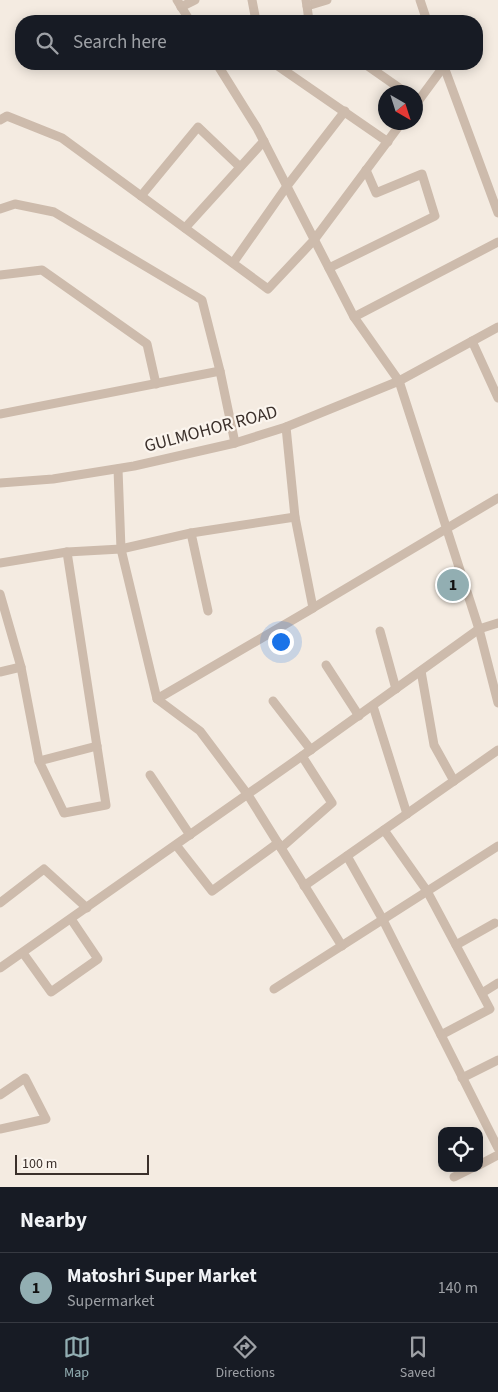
<!DOCTYPE html>
<html lang="en">
<head>
<meta charset="utf-8">
<style>
	:root { --surface:#171b24; --page:#20242c; --text:#f1f3f6; --muted:#9ea1a6; --line:#363941; --accent:#92aeb2 }
	body { margin:0; font-family:"Source Sans 3",sans-serif; background:var(--page); color:var(--text) }
	.controls { position:absolute; right:15px; bottom:15px; display:grid; overflow:hidden; border-radius:10px; box-shadow:0 2px 12px #0003 }
	.controls button { width:45px; height:45px; display:grid; place-items:center; padding:0; border:0; border-bottom:1px solid var(--line); background:var(--surface); color:var(--text); font:25px sans-serif }
	.compass { position:absolute; left:378px; top:85px; width:45px; height:45px; border-radius:50%; background:var(--surface); box-shadow:0 2px 12px #0003; rotate:141deg }
	.scale { position:absolute; left:15px; bottom:12px; width:134px; box-sizing:border-box; padding-left:5px; border:2px solid #3b302b; border-top:0; font-size:14px; line-height:18px; white-space:nowrap; color:#3b302b; -webkit-text-stroke:4px #fbf5ee; paint-order:stroke }
	.you { position:absolute; left:280px; top:641px; width:18px; height:18px; margin:-12px; border:4px solid #fff; border-radius:50%; background:#1a73e8; box-shadow:0 0 0 8px #1a73e833 }
	.badge { display:grid; place-items:center; width:32px; height:32px; border-radius:50%; background:var(--accent); color:#111; font-size:16px; font-weight:700 }
	.pin { position:absolute; translate:-50% -50%; border:2px solid #fff; box-shadow:0 1px 5px #0006 }
	.list { margin:0; padding:0; list-style:none }
	h2 { display:flex; justify-content:space-between; align-items:center; height:65px; margin:0; padding:0 20px; font-size:21px }
	h2 small { font-size:16px; font-weight:400; color:var(--muted) }
	.list li { display:grid; grid-template-columns:32px 1fr auto; gap:15px; align-items:center; box-sizing:border-box; height:70px; padding:0 20px; border-top:1px solid var(--line) }
	.list b { display:block; font-size:19px; white-space:nowrap }
	.list p { margin:0; font-size:16px; white-space:nowrap; color:var(--muted) }
	.list em { font-size:16px; font-style:normal; color:var(--muted) }
	.icon { flex:none; width:28px; height:28px; fill:none; stroke:currentColor; stroke-width:2; stroke-linecap:round; stroke-linejoin:round }
	.map { position:relative; flex:none; width:498px; height:1187px; overflow:hidden }
	.search { position:absolute; background:var(--surface); box-shadow:0 2px 12px #0003; left:15px; right:15px; top:15px; height:55px; display:flex; align-items:center; gap:12px; box-sizing:border-box; padding:0 18px; border-radius:20px; color:var(--muted); font-size:19px }
	.sheet { height:135px; background:var(--surface) }
	nav { display:flex; justify-content:space-around; align-items:center; box-sizing:border-box; height:70px; border-top:1px solid var(--line); background:var(--surface); font-size:14px; color:var(--muted) }
	nav a { display:grid; justify-items:center; gap:2px }
	nav .on { color:var(--accent) }
	.map>svg:first-child { display:block }
	.lines { fill:none; stroke-linecap:round; stroke-linejoin:round }
	.minor { stroke:#cdbbac; stroke-width:9 }
	.labels { text-anchor:middle; dominant-baseline:central; stroke-width:4.5; stroke-linejoin:round; paint-order:stroke }
	.street-label { font-size:18px; fill:#3b302b; stroke:#fbf5ee }
</style>
</head>
<body>
<div class="map">
<svg width="498" height="1187" viewBox="0 0 498 1187">
	<rect width="100%" height="100%" fill="#f4ebe1"/>
	<g class="lines">
		<!-- minor -->
		<g class="minor">
			<polyline points="177,0 190,21"/>
			<polyline points="252,0 256,21"/>
			<polyline points="306,0 307,6 327,0"/>
			<polyline points="420,0 427,21"/>
			<polyline points="307,6 309,21"/>
			<polyline points="181,7 195,0"/>
			<polyline points="217,64 257,128 354,317 399,381 479,629 498,703"/>
			<polyline points="275,64 388,142"/>
			<polyline points="365,64 405,92"/>
			<polyline points="443,64 498,213"/>
			<polyline points="416,104 444,66"/>
			<polyline points="0,120 7,116 62,138 268,289 314,240 402,122"/>
			<polyline points="141,196 198,127 240,167"/>
			<polyline points="0,209 15,204 54,212 202,300 220,371 235,443"/>
			<polyline points="185,228 264,141"/>
			<polyline points="233,263 287,186 345,111"/>
			<polyline points="329,268 435,216 422,174 376,193 366,170"/>
			<polyline points="0,275 42,270 147,344 156,384"/>
			<polyline points="354,317 498,242"/>
			<polyline points="472,341 498,398"/>
			<polyline points="0,414 220,371"/>
			<polyline points="286,427 295,517 313,608 498,498"/>
			<polyline points="118,469 121,549 157,699 313,608"/>
			<polyline points="0,483 53,479 134,466 235,443 286,427 399,381 498,327"/>
			<polyline points="191,533 208,611"/>
			<polyline points="0,563 67,552 121,549 191,533 295,517"/>
			<polyline points="0,594 21,667 39,761 64,813 106,805 67,552"/>
			<polyline points="380,631 396,689"/>
			<polyline points="326,665 359,716"/>
			<polyline points="421,671 434,745 454,781"/>
			<polyline points="0,672 21,667"/>
			<polyline points="157,699 200,731 248,795 342,946"/>
			<polyline points="273,701 311,750"/>
			<polyline points="373,706 407,814"/>
			<polyline points="39,761 97,746"/>
			<polyline points="150,775 190,835"/>
			<polyline points="384,830 427,891 490,1009 441,1035"/>
			<polyline points="176,845 212,891 278,843"/>
			<polyline points="281,848 332,803 302,756"/>
			<polyline points="347,856 383,920 498,1148"/>
			<polyline points="304,886 498,750"/>
			<polyline points="0,903 44,869 87,908"/>
			<polyline points="456,945 495,923"/>
			<polyline points="23,953 51,992 98,959 71,919"/>
			<polyline points="0,968 302,756 479,629 498,623"/>
			<polyline points="274,989 498,846"/>
			<polyline points="482,993 498,983"/>
			<polyline points="462,1078 498,1060"/>
			<polyline points="0,1095 25,1078 46,1119 0,1129"/>
			<polyline points="479,1165 498,1155"/>
			<polyline points="454,1177 472,1168"/>
		</g>
	</g>
	<g class="labels">
		<!-- street labels -->
		<g class="street-label">
			<text transform="translate(211 429) rotate(-15)">GULMOHOR ROAD</text>
		</g>
	</g>
</svg>
<div class="controls">
<button><svg class="icon" aria-label="locate" viewBox="0 0 24 24"><circle cx="12" cy="12" r="6"/><path d="M12 2v4M12 18v4M2 12h4M18 12h4"/></svg></button>
</div>
<svg class="compass" viewBox="-18 -18 36 36"><path d="M0-13l5 13h-10z" fill="#e53935"/><path d="M0 13l5-13h-10z" fill="#9ea1a6"/></svg>
<div class="scale">100 m</div>
<div class="you"></div>
<div class="pin badge" style="left:453px;top:585px">1</div>
<div class="search"><svg class="icon" aria-label="search" viewBox="0 0 24 24"><circle cx="10" cy="10" r="6"/><path d="M15 15l6 6"/></svg>Search here</div>
</div>
<section class="sheet">
<h2>Nearby<small></small></h2>
<ul class="list">
<li><span class="badge">1</span><div><b>Matoshri Super Market</b><p>Supermarket</p></div><em>140 m</em></li>
</ul>
</section>
<nav>
<a class="on"><svg class="icon" aria-label="map" viewBox="0 0 24 24"><path d="M3 6l6-2 6 2 6-2v14l-6 2-6-2-6 2zM9 4v14M15 6v14"/></svg>Map</a>
<a><svg class="icon" aria-label="directions" viewBox="0 0 24 24"><path d="M12 3l9 9-9 9-9-9zM9 14v-3h6M13 9l2 2-2 2"/></svg>Directions</a>
<a><svg class="icon" aria-label="saved" viewBox="0 0 24 24"><path d="M7 4h10v16l-5-4-5 4z"/></svg>Saved</a>
</nav>
</body>
</html>
